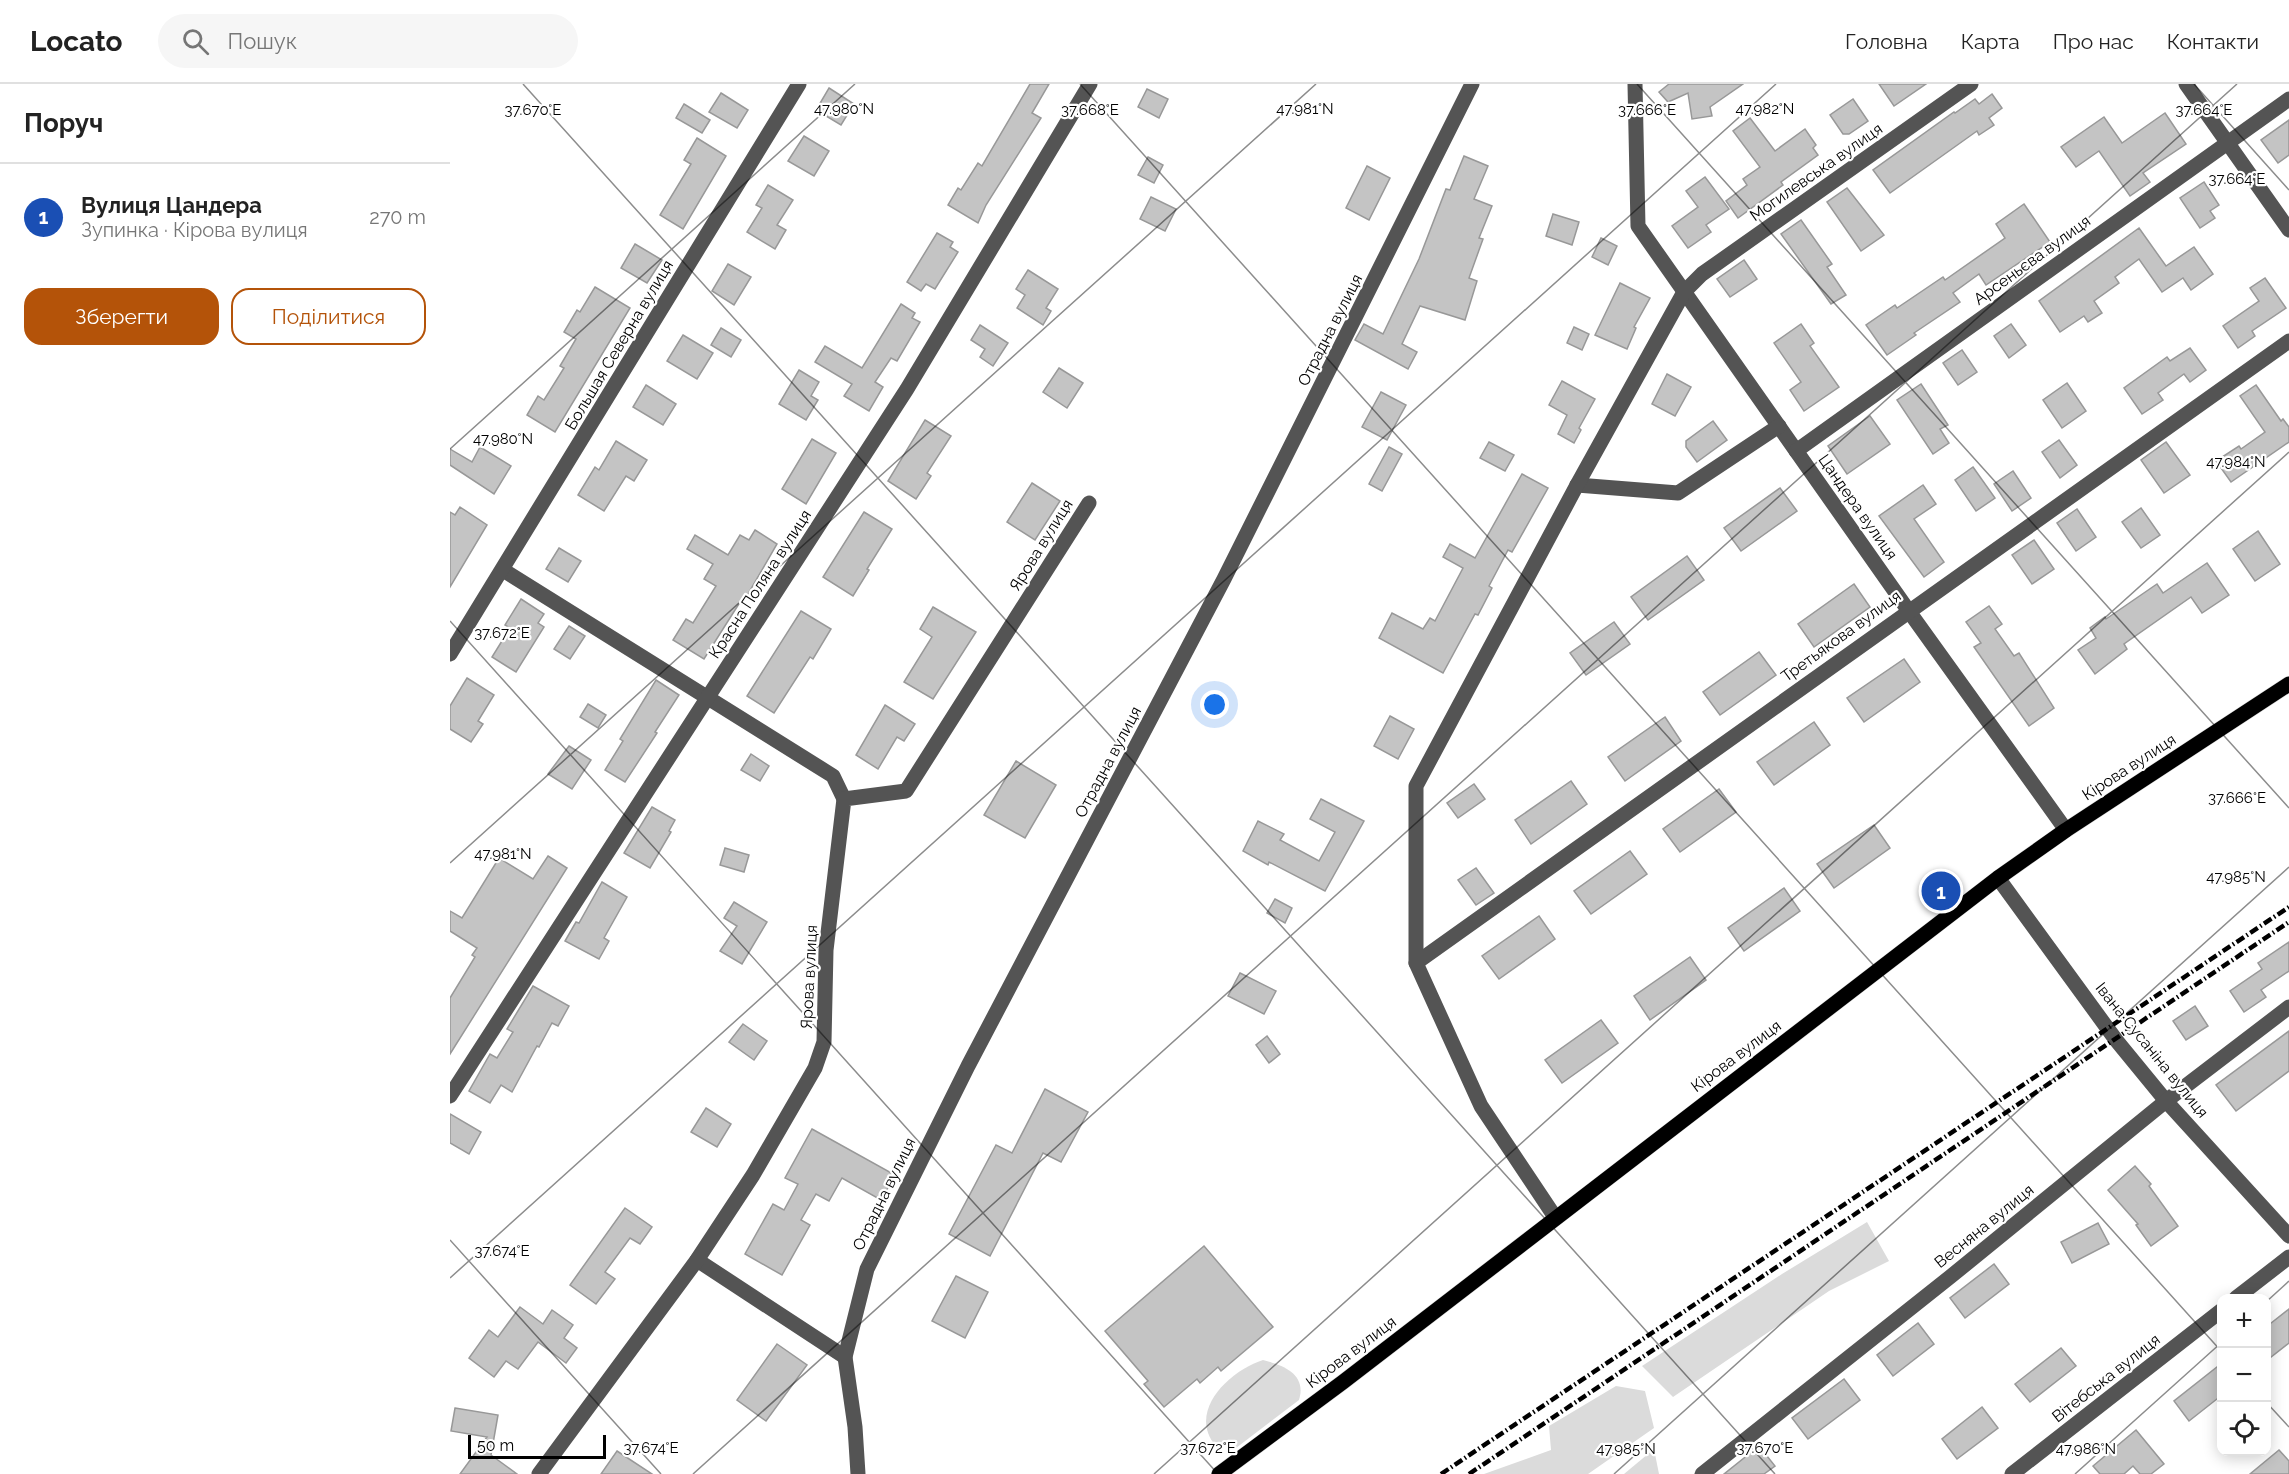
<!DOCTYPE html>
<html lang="uk">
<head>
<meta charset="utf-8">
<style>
	:root { --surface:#fff; --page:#f6f6f6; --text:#222; --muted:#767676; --line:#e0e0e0; --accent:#b45309 }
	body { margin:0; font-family:Raleway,sans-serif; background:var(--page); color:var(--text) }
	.controls { position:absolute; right:18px; bottom:18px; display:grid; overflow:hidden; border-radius:12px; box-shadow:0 3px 15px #0003 }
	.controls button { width:54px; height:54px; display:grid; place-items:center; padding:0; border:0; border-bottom:2px solid var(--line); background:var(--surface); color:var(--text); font:30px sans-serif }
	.scale { position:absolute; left:18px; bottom:15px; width:138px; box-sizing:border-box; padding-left:6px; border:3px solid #000; border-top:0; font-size:16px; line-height:21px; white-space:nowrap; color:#000; -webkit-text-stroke:4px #fff; paint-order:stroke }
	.you { position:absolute; left:765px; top:621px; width:21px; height:21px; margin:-15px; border:4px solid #fff; border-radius:50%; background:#1a73e8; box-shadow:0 0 0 9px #1a73e833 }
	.badge { display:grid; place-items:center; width:39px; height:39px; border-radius:50%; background:var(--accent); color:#fff; font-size:20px; font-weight:700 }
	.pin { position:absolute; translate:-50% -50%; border:3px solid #fff; box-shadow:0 2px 6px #0006 }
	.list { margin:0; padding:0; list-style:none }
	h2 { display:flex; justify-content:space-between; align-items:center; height:78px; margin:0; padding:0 24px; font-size:26px }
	h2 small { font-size:20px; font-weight:400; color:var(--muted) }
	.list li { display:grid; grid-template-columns:39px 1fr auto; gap:18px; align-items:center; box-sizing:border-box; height:108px; padding:0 24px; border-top:2px solid var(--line) }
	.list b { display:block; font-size:22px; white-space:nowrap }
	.list p { margin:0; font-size:20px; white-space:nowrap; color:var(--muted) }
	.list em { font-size:20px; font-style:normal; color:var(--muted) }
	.actions { display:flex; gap:12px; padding:18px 24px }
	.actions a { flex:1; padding:14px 0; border:2px solid var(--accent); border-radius:18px; text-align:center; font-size:21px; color:var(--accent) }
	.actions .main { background:var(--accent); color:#fff }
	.icon { flex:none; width:33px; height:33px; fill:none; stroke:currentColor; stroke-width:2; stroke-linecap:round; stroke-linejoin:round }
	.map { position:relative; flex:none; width:1839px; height:1390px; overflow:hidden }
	header { display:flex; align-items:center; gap:36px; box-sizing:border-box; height:84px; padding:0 30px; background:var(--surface); border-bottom:2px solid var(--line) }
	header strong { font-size:28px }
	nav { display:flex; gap:33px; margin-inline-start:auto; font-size:21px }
	.search { width:420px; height:54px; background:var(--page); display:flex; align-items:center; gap:15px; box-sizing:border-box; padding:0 21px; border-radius:33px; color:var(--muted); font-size:22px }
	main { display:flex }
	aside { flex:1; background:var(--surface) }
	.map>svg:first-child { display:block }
	.green { fill:#dbdbdb }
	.building { fill:#c4c4c4; stroke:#989898; stroke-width:1.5 }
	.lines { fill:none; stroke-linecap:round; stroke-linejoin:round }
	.major-casing { stroke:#dbdbdb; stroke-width:16 }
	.minor { stroke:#545454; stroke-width:15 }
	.major { stroke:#000; stroke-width:15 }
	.rail { stroke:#000; stroke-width:4.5; stroke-dasharray:9 3 1.5 3; stroke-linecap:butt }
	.ticks { fill:none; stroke:#000; stroke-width:1.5; stroke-opacity:0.45 }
	.labels { text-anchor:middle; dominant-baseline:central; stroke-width:4.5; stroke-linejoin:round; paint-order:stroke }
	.street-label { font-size:16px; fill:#000; stroke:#fff }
	.ticks-label { font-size:15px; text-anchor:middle; fill:#000; stroke:#fff; stroke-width:4.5; stroke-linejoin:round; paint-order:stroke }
</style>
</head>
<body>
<header>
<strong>Locato</strong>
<div class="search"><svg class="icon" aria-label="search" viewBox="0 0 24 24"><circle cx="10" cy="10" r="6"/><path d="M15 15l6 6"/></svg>Пошук</div>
<nav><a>Головна</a><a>Карта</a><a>Про нас</a><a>Контакти</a></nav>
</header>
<main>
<aside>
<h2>Поруч<small></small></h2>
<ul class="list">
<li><span class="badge" style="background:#1a4fb4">1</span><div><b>Вулиця Цандера</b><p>Зупинка · Кірова вулиця</p></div><em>270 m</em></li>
</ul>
<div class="actions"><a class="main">Зберегти</a><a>Поділитися</a></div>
</aside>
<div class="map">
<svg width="1839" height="1390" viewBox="0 0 1839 1390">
	<rect width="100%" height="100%" fill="#fff"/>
	<!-- green -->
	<g class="green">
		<polygon points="1417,1138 1439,1177 1379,1207 1223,1313 1192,1282 1332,1190"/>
		<path d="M813 1276C833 1281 857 1290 849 1316L786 1364 765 1361C737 1326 781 1286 813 1276Z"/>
		<polygon points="1166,1302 1195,1307 1204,1344 1138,1390 1034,1390 1101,1366 1099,1342"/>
		<polygon points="1204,1365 1209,1390 1174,1390"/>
	</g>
	<!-- building -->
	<g class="building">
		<polygon points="580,0 599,0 582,29 591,34 536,121 528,139 498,121 508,104 511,106 528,79 532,82"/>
		<polygon points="1219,0 1293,0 1260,23 1262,32 1242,35 1238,9 1218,18 1209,8"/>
		<polygon points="1429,0 1476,0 1444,22"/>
		<polygon points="379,4 404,20 391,41 366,26"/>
		<polygon points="697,5 718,15 709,34 688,23"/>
		<polygon points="271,9 298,26 287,44 259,28"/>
		<polygon points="1542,10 1552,24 1539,34 1544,41 1529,51 1527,47 1440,109 1423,86 1504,28 1505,29 1525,15 1529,20"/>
		<polygon points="1403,15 1418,37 1399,50 1393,50 1380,31"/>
		<polygon points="234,20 260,36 252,49 226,34"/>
		<polygon points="1715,29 1736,60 1693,89 1700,98 1680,112 1649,67 1626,83 1611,63 1654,33 1672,59"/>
		<polygon points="1300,34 1325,67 1355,45 1366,61 1363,64 1368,71 1331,98 1333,101 1288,134 1276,117 1297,101 1293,95 1310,83 1283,47"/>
		<polygon points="1839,36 1839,71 1828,79 1811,56"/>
		<polygon points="354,52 379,67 364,92 338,77"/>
		<polygon points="247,54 276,72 233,145 210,131 241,80 234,76"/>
		<polygon points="1014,72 1038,82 1024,115 1042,122 1029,154 1033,155 1019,194 1027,197 1015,236 970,222 952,260 967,268 958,285 905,256 914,240 933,250 969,175 996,105 1000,106"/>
		<polygon points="698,73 713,81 704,99 688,91"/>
		<polygon points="917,82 940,94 919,136 896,124"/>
		<polygon points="1255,93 1279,125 1256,141 1261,148 1238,164 1222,142 1248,123 1236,107"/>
		<polygon points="1754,98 1769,121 1760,127 1765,134 1750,144 1730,114"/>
		<polygon points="318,101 343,116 327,141 336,146 325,165 297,148 312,124 306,121"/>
		<polygon points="1397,104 1434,151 1411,167 1377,118"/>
		<polygon points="701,113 726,125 715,147 690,135"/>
		<polygon points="1574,120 1600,158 1536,201 1529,190 1503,209 1510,218 1464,249 1466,251 1437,271 1416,241 1445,221 1447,224 1493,193 1495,196 1555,154 1546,140"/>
		<polygon points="1103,130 1129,138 1122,161 1096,152"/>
		<polygon points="1351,136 1382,180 1377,183 1396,211 1381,220 1331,150"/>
		<polygon points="1689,144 1716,182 1744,163 1763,190 1741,206 1733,194 1712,208 1689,175 1665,193 1669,199 1644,217 1652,229 1638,238 1634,232 1610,248 1589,217"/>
		<polygon points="487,149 503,158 500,163 508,168 485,205 476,200 471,207 457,198"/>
		<polygon points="1151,154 1167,162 1158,181 1142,173"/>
		<polygon points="185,160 212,176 197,199 171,184"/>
		<polygon points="1294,176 1307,195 1280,213 1267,195"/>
		<polygon points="278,180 301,193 284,221 262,207"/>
		<polygon points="578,186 608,205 596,224 601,227 593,241 567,224 575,211 566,205"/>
		<polygon points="1815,194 1836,224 1802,247 1805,252 1788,264 1773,242 1809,217 1800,204"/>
		<polygon points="1170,199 1200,214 1184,243 1186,244 1177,265 1145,251"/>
		<polygon points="145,203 180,224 105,348 77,331 88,312 94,316 114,284 110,282 126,255 114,248 127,226 130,228"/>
		<polygon points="451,220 465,229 462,234 470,238 447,277 441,274 425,298 433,303 419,327 394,312 402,300 365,278 375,262 412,284"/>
		<polygon points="1351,240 1364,259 1360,262 1389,303 1354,327 1340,306 1351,298 1324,259"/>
		<polygon points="1561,240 1576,261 1559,274 1544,252"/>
		<polygon points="530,241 558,259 543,282 530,273 535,265 521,256"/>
		<polygon points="1124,243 1139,250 1132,266 1117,259"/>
		<polygon points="271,244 291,256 281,273 261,261"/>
		<polygon points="233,251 263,269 247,295 217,277"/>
		<polygon points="1740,264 1756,286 1740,298 1734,290 1708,309 1713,316 1692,330 1674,304 1717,273 1720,277"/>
		<polygon points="1512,266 1527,288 1508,301 1493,279"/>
		<polygon points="609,284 633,299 617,324 593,308"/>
		<polygon points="349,286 369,298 361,312 368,316 356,336 329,320"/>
		<polygon points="1217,290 1241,303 1225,332 1202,320"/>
		<polygon points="1112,297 1145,315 1129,344 1131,346 1124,359 1108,350 1117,331 1099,321"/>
		<polygon points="1617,299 1636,327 1612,344 1593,316"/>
		<polygon points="1471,300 1498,341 1490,345 1499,359 1483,370 1447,316"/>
		<polygon points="196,301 226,320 213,341 183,323"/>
		<polygon points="1806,301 1831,337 1833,335 1839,343 1839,358 1781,398 1766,377 1789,362 1791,365 1815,348 1790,312"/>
		<polygon points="931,308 956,321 937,356 912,343"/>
		<polygon points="1420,332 1440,360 1397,390 1378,362"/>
		<polygon points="475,336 501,352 477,389 481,392 466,415 438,397"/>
		<polygon points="1263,337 1277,356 1247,378 1236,363 1236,357"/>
		<polygon points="362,355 386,369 356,420 332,405"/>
		<polygon points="1609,356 1627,381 1610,394 1592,368"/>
		<polygon points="166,357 197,376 184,397 176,392 154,427 128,411 145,383 149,386"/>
		<polygon points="1039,358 1064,371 1055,387 1030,374"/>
		<polygon points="1716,358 1740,391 1714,409 1691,376"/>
		<polygon points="30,363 61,382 44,410 0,381 0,365 22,378"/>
		<polygon points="939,363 952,370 932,407 919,400"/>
		<polygon points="1523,383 1545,414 1526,427 1505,396"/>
		<polygon points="1563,387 1581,414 1562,427 1544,400"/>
		<polygon points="1072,390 1098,404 1062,468 1058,466 1039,502 1042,504 1028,531 1025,530 993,589 929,554 942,529 973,545 980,534 985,537 1013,484 993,473 1000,460 1025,474"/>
		<polygon points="582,399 610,417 585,456 557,438"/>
		<polygon points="1473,401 1486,420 1464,435 1494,478 1474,493 1429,432"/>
		<polygon points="1330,404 1347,427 1291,467 1274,444"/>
		<polygon points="10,423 37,441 0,503 0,428 5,431"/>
		<polygon points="1691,424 1710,451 1691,464 1672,438"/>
		<polygon points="1627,425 1646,453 1626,467 1607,439"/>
		<polygon points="414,428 442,445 417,485 419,486 403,512 373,493"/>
		<polygon points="305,446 327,460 294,517 292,515 254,575 223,556 236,535 243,539 266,502 254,495 263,480 237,465 245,451 278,471 290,451 299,456"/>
		<polygon points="1808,447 1830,480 1805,497 1783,465"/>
		<polygon points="1584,456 1604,485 1582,500 1562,471"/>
		<polygon points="109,464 131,477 118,498 96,485"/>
		<polygon points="1237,472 1254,496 1198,536 1181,513"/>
		<polygon points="1757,479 1779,511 1752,529 1741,513 1674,560 1677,565 1645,590 1628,566 1646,554 1640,544 1655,533 1656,535 1707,500 1713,509"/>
		<polygon points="1404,500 1420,523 1364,563 1348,540"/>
		<polygon points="71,515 94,530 88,539 94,543 66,588 42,573 60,544 55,541"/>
		<polygon points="1539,522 1552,540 1545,545 1564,572 1569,569 1604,624 1579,642 1524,563 1531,559 1516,538"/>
		<polygon points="483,523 526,548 483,615 454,598 482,553 470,545"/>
		<polygon points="351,527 381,545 363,575 360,573 324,629 297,612"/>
		<polygon points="1164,538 1180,560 1136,591 1120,569"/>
		<polygon points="119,542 135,552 120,575 104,565"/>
		<polygon points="1309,568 1326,591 1270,631 1253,608"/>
		<polygon points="1454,575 1470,598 1414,638 1397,614"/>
		<polygon points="17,594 44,611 28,637 33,640 21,658 0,645 0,622"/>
		<polygon points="206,596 229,611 205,648 207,649 175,698 155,686 173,657 170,655"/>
		<polygon points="138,620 156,631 148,644 130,633"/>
		<polygon points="435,621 465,640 454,657 447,653 428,685 406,671"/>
		<polygon points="940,632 964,645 948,675 924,662"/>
		<polygon points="1215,633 1231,657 1175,697 1158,673"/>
		<polygon points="1364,638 1380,661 1324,701 1307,678"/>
		<polygon points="119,662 141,676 122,705 98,690"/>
		<polygon points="301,670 319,682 310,697 291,686"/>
		<polygon points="566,677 606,701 575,754 534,731"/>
		<polygon points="1121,697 1137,720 1081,760 1065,736"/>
		<polygon points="1024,700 1035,715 1008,734 997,719"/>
		<polygon points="1269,705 1286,728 1230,768 1213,745"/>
		<polygon points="871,715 914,737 875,807 819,778 818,781 793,767 808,737 834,750 830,756 869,777 885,748 860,735"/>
		<polygon points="202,723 225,736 219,747 221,748 200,784 174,769"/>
		<polygon points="1424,741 1440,764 1384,804 1367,780"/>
		<polygon points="275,764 299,771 294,788 270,781"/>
		<polygon points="1180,767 1197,790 1141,830 1124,807"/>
		<polygon points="98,772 117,784 0,970 0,914 25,873 22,871 27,864 0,847 0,827 12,834 49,774 83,795"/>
		<polygon points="1026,784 1044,809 1026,821 1008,796"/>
		<polygon points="152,798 177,813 154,854 159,857 149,875 115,857 126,838 129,839"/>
		<polygon points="1334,804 1350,827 1294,867 1278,844"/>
		<polygon points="825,815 842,824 835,839 817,829"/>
		<polygon points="284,818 317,838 292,880 270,867 287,842 274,834"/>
		<polygon points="1089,832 1105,855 1049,895 1032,872"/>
		<polygon points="1839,858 1839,887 1811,906 1816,913 1794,928 1780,907 1812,885 1808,879"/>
		<polygon points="1240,873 1256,896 1200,936 1184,912"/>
		<polygon points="790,889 826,907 814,930 778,912"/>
		<polygon points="83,902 119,922 108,942 102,939 89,963 87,962 62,1008 51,1001 40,1019 19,1007 40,970 47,974 63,948 57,945"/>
		<polygon points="1745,922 1758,942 1736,956 1723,937"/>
		<polygon points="1151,936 1168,959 1112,999 1095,976"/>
		<polygon points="293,940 317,957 304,976 279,958"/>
		<polygon points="1839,947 1839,987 1786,1027 1766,1001"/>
		<polygon points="817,952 830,970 819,979 806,961"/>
		<polygon points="595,1005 638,1028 611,1078 593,1069 540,1172 499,1150 546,1061 562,1069"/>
		<polygon points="256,1024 281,1040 267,1063 241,1048"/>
		<polygon points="0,1030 31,1048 19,1070 0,1059"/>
		<polygon points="362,1045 445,1091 431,1116 392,1094 379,1117 366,1110 351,1136 360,1141 332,1191 295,1170 323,1120 334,1126 348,1100 335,1094"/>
		<polygon points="1685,1082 1701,1100 1699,1102 1728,1142 1701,1162 1686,1141 1688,1140 1658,1106"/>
		<polygon points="175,1124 202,1143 190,1160 180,1154 155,1188 165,1195 146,1220 120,1201"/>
		<polygon points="1648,1139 1659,1160 1622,1179 1611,1158"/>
		<polygon points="754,1162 823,1243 771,1287 768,1283 750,1299 747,1295 714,1323 694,1300 698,1297 655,1247"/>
		<polygon points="1544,1180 1559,1200 1515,1234 1500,1214"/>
		<polygon points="506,1192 538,1208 515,1254 482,1237"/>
		<polygon points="70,1223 93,1240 102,1226 123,1241 114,1254 127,1264 116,1279 88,1258 68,1285 56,1277 44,1293 19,1274 39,1246 48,1253"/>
		<polygon points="1839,1225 1839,1259 1816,1277 1816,1243"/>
		<polygon points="1468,1239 1484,1260 1443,1292 1427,1271"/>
		<polygon points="327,1260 357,1281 316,1337 287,1316"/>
		<polygon points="1611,1264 1626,1282 1580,1318 1565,1300"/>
		<polygon points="1772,1279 1772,1311 1739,1337 1724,1317"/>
		<polygon points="1394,1295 1410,1316 1358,1355 1342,1334"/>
		<polygon points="1532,1323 1548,1344 1507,1375 1492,1355"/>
		<polygon points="5,1324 48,1331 41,1371 67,1390 10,1390 37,1353 1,1347"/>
		<polygon points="1686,1346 1714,1380 1701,1390 1690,1390 1683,1382 1674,1390 1650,1390 1643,1382"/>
		<polygon points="1309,1362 1325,1382 1314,1390 1274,1390"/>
		<polygon points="1829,1366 1839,1377 1839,1390 1800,1390"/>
		<polygon points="167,1367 202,1390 151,1390"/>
	</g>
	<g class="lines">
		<defs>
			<polyline id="major" points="769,1390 893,1298 1548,794 1616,746 1839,600"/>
		</defs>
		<!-- major casing -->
		<use href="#major" class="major-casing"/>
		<!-- minor -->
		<g class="minor">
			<polyline points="1185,0 1188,142 1458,526 1616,746"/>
			<polyline points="1736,0 1839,146"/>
			<polyline points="1346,367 1839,15"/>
			<polyline points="1127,401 1228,409 1329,342"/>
			<polyline points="53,486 383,692 394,715"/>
			<polyline points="0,570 349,0"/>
			<polyline points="1548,794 1666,956 1716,1017 1839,1152"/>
			<polyline points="966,879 1839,257"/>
			<polyline points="0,1012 457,305 640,0"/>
			<polyline points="1105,1133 1031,1022 966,879 966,702 1127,401 1234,208 1252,190 1521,0"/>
			<polyline points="247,1176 395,1273"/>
			<polyline points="1786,1214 1839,1173"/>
			<polyline points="89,1390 247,1176 303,1091 365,984 374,958 376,866 394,715 456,707 639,419"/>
			<polyline points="408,1390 405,1343 395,1273 417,1185 518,982 774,495 1022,0"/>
			<polyline points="1252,1390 1500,1193 1716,1017 1839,923"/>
			<polyline points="1562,1390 1772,1226"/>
		</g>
		<!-- major -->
		<use href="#major" class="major"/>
		<!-- rail -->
		<g class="rail">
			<polyline points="991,1390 1839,823"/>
			<polyline points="1019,1390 1839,838"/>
		</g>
	</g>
	<!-- ticks -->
	<path class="ticks" d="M73 0 1325 1390M630 0 1772 1268M1187 0 1839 724M1744 0 1839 106M0 365 405 0M0 537 768 1390M0 779 866 0M0 1156 211 1390M0 1194 1326 0M1816 1218 1839 1197M1816 1318 1839 1343M243 1390 1787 0M704 1390 1839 368M1164 1390 1839 783M1625 1390 1772 1258"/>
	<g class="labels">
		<!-- street labels -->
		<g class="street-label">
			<text transform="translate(1366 88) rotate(-35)">Могилевська вулиця</text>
			<text transform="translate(1582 176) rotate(-36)">Арсеньєва вулиця</text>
			<text transform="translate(880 246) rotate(-63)">Отрадна вулиця</text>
			<text transform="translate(169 261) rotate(-59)">Большая Северна вулиця</text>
			<text transform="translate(1408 423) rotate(55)">Цандера вулиця</text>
			<text transform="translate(591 461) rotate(-58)">Ярова вулиця</text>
			<text transform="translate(310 500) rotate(-57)">Красна Поляна вулиця</text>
			<text transform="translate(1391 552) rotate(-36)">Третьякова вулиця</text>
			<text transform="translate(658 678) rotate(-62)">Отрадна вулиця</text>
			<text transform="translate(1679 683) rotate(-33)">Кірова вулиця</text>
			<text transform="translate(359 893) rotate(-87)">Ярова вулиця</text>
			<text transform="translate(1702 966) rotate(51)">Івана Сусаніна вулиця</text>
			<text transform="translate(1286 972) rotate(-37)">Кірова вулиця</text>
			<text transform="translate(434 1110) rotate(-64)">Отрадна вулиця</text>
			<text transform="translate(1534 1142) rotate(-39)">Весняна вулиця</text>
			<text transform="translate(901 1268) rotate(-37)">Кірова вулиця</text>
			<text transform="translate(1656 1294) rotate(-38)">Вітебська вулиця</text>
		</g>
	</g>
	<g class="ticks-label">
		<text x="394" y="30">47.980°N</text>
		<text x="855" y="30">47.981°N</text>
		<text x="1315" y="30">47.982°N</text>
		<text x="83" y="31">37.670°E</text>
		<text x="640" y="31">37.668°E</text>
		<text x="1197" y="31">37.666°E</text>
		<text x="1754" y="31">37.664°E</text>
		<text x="1787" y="100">37.664°E</text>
		<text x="53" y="360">47.980°N</text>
		<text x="1786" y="383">47.984°N</text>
		<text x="52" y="554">37.672°E</text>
		<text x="1787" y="719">37.666°E</text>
		<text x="53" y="775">47.981°N</text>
		<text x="1786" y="798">47.985°N</text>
		<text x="52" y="1172">37.674°E</text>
		<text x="201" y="1369">37.674°E</text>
		<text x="758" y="1369">37.672°E</text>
		<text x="1315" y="1369">37.670°E</text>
		<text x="1176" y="1370">47.985°N</text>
		<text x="1636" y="1370">47.986°N</text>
	</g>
</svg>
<div class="controls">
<button>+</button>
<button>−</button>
<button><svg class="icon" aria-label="locate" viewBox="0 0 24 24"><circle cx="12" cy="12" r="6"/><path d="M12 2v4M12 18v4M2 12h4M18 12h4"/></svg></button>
</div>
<div class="scale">50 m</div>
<div class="you"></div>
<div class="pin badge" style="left:1491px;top:807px;background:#1a4fb4">1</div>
</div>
</main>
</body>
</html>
